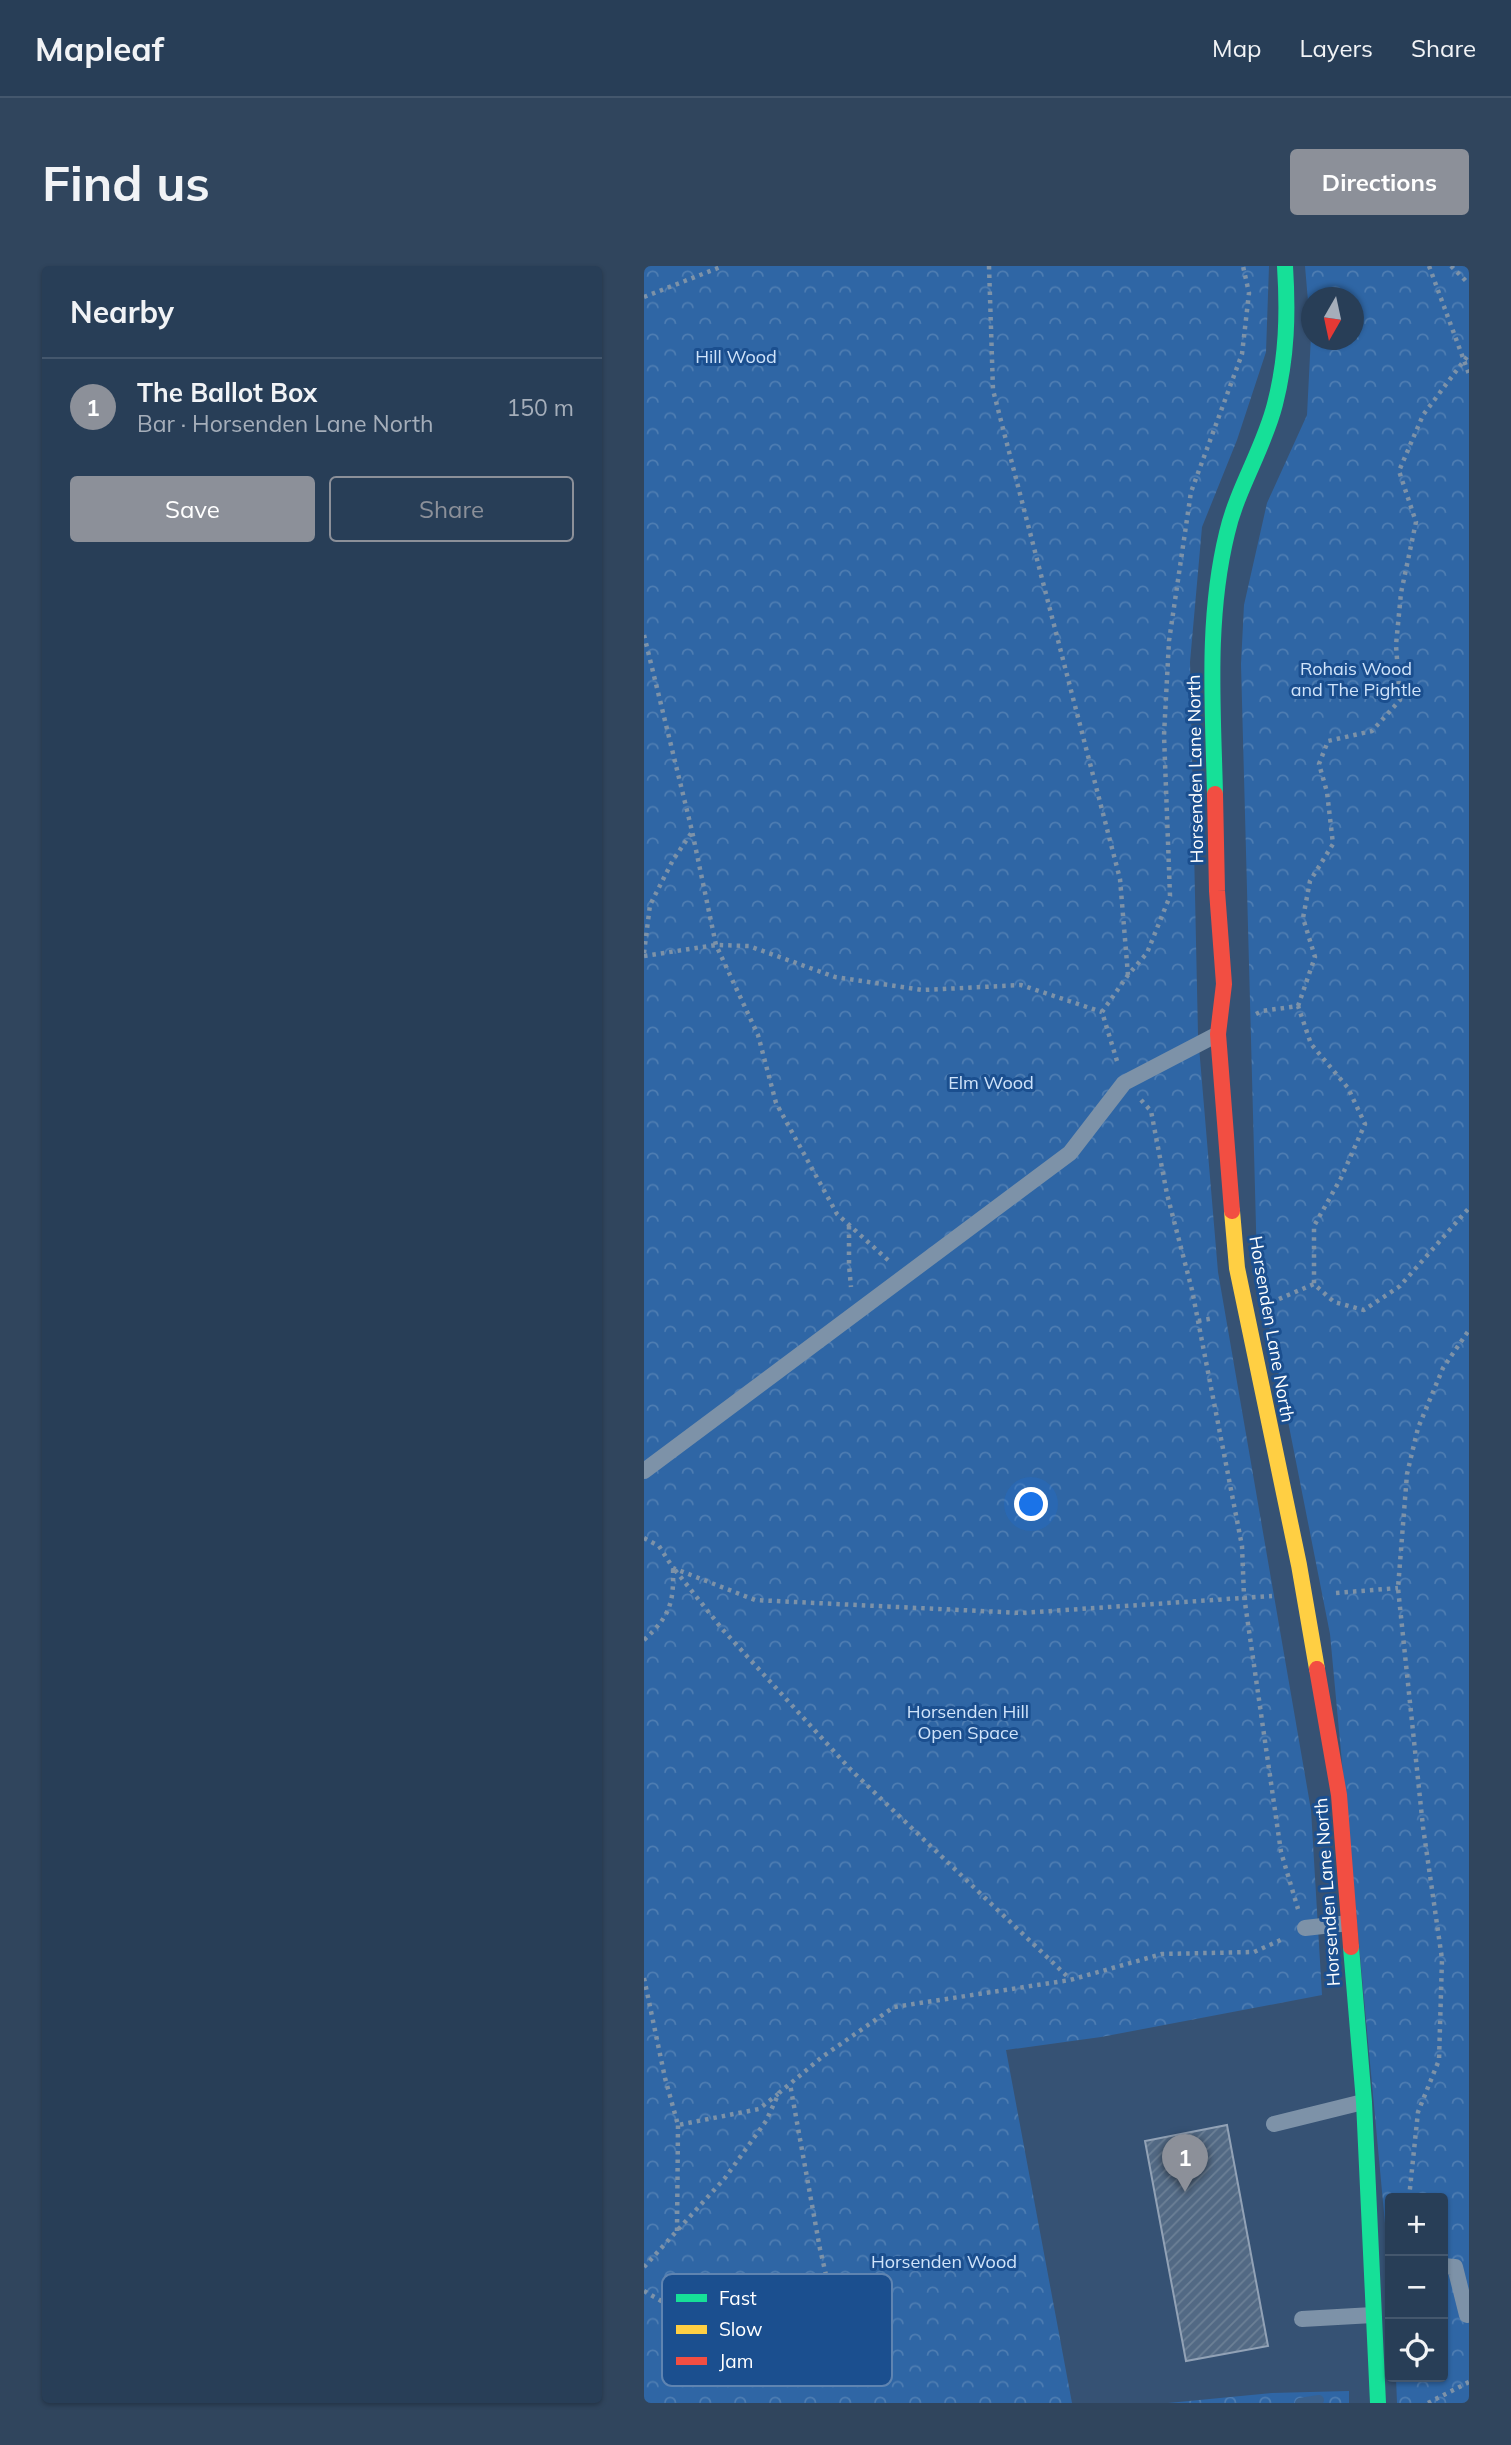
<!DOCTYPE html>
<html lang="en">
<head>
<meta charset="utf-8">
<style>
	:root { --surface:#283e57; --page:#30455d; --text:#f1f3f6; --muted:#a5aeba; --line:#44576d; --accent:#8c9099 }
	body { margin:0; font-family:Mulish,sans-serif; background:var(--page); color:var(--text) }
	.controls { position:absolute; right:21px; bottom:21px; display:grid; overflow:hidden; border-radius:7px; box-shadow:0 2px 5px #0004 }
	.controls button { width:63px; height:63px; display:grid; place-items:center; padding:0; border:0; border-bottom:2px solid var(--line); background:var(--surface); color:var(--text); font:35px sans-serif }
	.compass { position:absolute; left:657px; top:21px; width:63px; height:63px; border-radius:50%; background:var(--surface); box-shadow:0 2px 5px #0004; rotate:189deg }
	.you { position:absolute; left:388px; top:1239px; width:24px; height:24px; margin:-18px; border:5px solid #fff; border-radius:50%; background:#1a73e8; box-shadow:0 0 0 10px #1a73e833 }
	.badge { display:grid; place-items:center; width:46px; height:46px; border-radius:50%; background:var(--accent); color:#fff; font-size:23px; font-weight:700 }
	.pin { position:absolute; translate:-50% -58px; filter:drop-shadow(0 2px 4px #0008) }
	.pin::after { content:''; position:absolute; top:37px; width:24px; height:21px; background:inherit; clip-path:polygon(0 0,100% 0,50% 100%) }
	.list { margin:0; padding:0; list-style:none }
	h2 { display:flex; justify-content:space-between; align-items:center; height:91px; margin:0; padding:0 28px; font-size:30px }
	h2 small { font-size:23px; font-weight:400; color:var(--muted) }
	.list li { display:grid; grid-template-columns:46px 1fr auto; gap:21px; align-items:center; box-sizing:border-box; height:98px; padding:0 28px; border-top:2px solid var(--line) }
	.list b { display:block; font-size:26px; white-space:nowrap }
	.list p { margin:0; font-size:23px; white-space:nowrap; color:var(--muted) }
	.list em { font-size:23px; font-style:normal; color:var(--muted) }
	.actions { display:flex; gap:14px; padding:21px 28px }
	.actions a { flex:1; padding:16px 0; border:2px solid var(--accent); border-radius:7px; text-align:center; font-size:24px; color:var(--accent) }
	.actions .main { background:var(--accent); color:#fff }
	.icon { flex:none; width:38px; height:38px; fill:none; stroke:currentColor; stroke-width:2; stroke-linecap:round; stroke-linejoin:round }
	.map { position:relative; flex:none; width:825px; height:2137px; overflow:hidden; border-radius:7px }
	header { display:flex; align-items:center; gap:42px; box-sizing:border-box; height:98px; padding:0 35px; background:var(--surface); border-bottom:2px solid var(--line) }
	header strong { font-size:33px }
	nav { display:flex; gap:38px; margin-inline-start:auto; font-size:24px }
	.intro { display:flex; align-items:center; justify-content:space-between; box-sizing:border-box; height:168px; padding:0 42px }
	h1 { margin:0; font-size:49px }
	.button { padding:18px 32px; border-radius:7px; background:var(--accent); color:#fff; font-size:24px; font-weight:700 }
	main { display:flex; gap:42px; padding:0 42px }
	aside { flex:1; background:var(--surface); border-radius:7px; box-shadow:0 2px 5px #0004 }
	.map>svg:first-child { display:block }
	.forest { fill:url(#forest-crowns); fill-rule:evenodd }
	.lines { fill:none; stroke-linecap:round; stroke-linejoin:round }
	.stream { stroke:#3b618d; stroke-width:10 }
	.building { fill:url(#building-hatch); stroke:#92a2b6; stroke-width:2 }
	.path { stroke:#7d92a8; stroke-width:4.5; stroke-dasharray:3.5 5; stroke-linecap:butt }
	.lane { stroke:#7d92a8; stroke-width:16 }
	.fast { stroke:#16e098; stroke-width:16 }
	.slow { stroke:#ffcf43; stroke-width:16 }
	.jam { stroke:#f24e42; stroke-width:16 }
	.labels { text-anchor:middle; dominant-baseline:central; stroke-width:6; stroke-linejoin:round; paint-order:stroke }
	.park-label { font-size:18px; fill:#cfe3fa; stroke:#1b4f8f }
	.street-label { font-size:18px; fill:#fff; stroke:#1b4f8f }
	.key { fill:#1b4f8f; stroke:#5f84b1; stroke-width:2 }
	.key-label { font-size:19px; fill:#fff }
</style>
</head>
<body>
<header>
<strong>Mapleaf</strong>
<nav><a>Map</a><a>Layers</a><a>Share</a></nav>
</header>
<div class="intro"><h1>Find us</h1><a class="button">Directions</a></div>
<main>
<aside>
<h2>Nearby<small></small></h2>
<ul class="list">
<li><span class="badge">1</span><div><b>The Ballot Box</b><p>Bar · Horsenden Lane North</p></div><em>150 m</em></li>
</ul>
<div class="actions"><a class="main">Save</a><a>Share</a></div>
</aside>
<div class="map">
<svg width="825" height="2137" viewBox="0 0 825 2137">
	<defs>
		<pattern id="forest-crowns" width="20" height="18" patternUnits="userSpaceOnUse" patternTransform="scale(1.75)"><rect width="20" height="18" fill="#2f66a5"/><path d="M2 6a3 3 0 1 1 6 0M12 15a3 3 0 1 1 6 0" fill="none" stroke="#4e7db2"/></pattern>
		<pattern id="building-hatch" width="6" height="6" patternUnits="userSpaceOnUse" patternTransform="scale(1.75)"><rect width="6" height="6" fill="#526984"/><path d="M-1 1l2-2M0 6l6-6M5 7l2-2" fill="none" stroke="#6c8096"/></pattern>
	</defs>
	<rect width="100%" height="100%" fill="#365274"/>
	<!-- forest -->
	<g class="forest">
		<polygon points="0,0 625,0 622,86 593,174 558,261 546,396 554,769 574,1006 667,1544 678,1729 457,1771 362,1784 428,2137 0,2137"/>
		<path d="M661 0H825V2137H753L752 2111H799V1932H746V2011L686 1368 613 998 597 398 600 339 623 237 663 149 667 70ZM668 32H710V74H668Z"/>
		<polygon points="705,2125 705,2137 524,2137 628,2127"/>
	</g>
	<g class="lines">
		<!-- stream -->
		<polyline class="stream" points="656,2137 675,2134"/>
	</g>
	<!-- building -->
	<polygon class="building" points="583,1859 624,2080 542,2095 501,1875"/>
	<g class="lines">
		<!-- path -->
		<g class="path">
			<polyline points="345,0 349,124 476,613 484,709"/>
			<polyline points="785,0 825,108"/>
			<polyline points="807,0 825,18"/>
			<polyline points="0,31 79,0"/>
			<polyline points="0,369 48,565 72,679 114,769 132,837 193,948 245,995"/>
			<polyline points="0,687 6,639 29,594 48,566"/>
			<polyline points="0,690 72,679 105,680 191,711 279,724 377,719 458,746"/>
			<polyline points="654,740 671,691 659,652 666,615 689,578 683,526 675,498 684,475 728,465 756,434 752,379 757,327 772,256 755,205 779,149 825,88"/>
			<polyline points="612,748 618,745 654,740 667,778 704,822 721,858 697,912 670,960 670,1018"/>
			<polyline points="473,795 458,746 484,709 503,687 526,630 520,469 525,375 547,226 598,88 605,27 599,0"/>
			<polyline points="497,834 507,845 523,928 548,1024 598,1280 600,1330 637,1586 654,1643"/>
			<polyline points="205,960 205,999 207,1021"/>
			<polyline points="635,1033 670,1018 690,1036 720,1044 756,1020 825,942"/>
			<polyline points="554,1055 570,1052"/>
			<polyline points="0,1272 15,1280 29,1302 111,1334 377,1347 628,1330"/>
			<polyline points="31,1304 79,1364 208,1505 426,1713"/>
			<polyline points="692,1327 754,1322"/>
			<path d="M0 1374C26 1350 30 1337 29 1302"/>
			<polyline points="0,1712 21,1812 34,1859 115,1843 134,1828"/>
			<polyline points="765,1932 774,1846 795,1794 798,1693 779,1561 754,1322 763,1208 774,1162 799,1102 825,1064"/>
			<polyline points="33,1965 34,1859"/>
			<polyline points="0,2001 81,1912 122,1855 135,1827 178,1791 250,1741 426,1714 518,1688 610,1686 641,1672"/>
			<polyline points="0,2025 40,2048 94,2090 139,2119 202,2106 199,2082 176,1983 146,1818"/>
			<polyline points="784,2137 825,2116"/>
		</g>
		<!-- lane -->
		<g class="lane">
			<polyline points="0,1205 426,887 480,817 572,769"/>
			<polyline points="661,1662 705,1657"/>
			<polyline points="630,1858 719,1836"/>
			<polyline points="799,2000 811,2001 823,2049"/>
			<polyline points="658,2053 729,2049"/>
		</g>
		<!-- fast -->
		<g class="fast">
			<path d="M571 528C569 441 562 353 583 267 593 223 620 182 631 138 643 91 644 47 641 0"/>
			<polyline points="707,1681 720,1836 734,2137"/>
		</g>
		<!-- slow -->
		<polyline class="slow" points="588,945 593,1002 655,1299 673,1403"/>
		<!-- jam -->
		<g class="jam">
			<polyline points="571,528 573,625 580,718 574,768 588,945"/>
			<polyline points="673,1403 695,1529 707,1681"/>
		</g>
	</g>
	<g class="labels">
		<!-- park labels -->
		<g class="park-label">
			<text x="92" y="90">Hill Wood</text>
			<text x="712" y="402">Rohais Wood<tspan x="712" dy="21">and The Pightle</tspan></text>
			<text x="347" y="816">Elm Wood</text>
			<text x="324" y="1445">Horsenden Hill<tspan x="324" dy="21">Open Space</tspan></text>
			<text x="300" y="1995">Horsenden Wood</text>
		</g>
		<!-- street labels -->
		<g class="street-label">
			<text transform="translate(551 503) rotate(-91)">Horsenden Lane North</text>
			<text transform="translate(628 1063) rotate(80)">Horsenden Lane North</text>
			<text transform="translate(683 1626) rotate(-94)">Horsenden Lane North</text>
		</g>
	</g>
	<!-- legend -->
	<rect x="18" y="2008" width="230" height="112" rx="10" class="key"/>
	<rect x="32" y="2028" width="31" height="8" fill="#16e098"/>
	<rect x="32" y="2059" width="31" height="9" fill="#ffcf43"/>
	<rect x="32" y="2091" width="31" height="8" fill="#f24e42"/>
	<g class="key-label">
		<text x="75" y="2039">Fast</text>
		<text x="75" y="2070">Slow</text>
		<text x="75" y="2102">Jam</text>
	</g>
</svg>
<div class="controls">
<button>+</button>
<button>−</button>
<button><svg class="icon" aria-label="locate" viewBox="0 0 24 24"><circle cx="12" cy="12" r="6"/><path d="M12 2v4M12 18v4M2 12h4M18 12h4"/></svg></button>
</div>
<svg class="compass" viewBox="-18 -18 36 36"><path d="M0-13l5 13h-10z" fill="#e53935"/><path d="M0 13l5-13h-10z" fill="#a5aeba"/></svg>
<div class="you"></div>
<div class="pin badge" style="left:541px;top:1926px">1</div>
</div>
</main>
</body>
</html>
